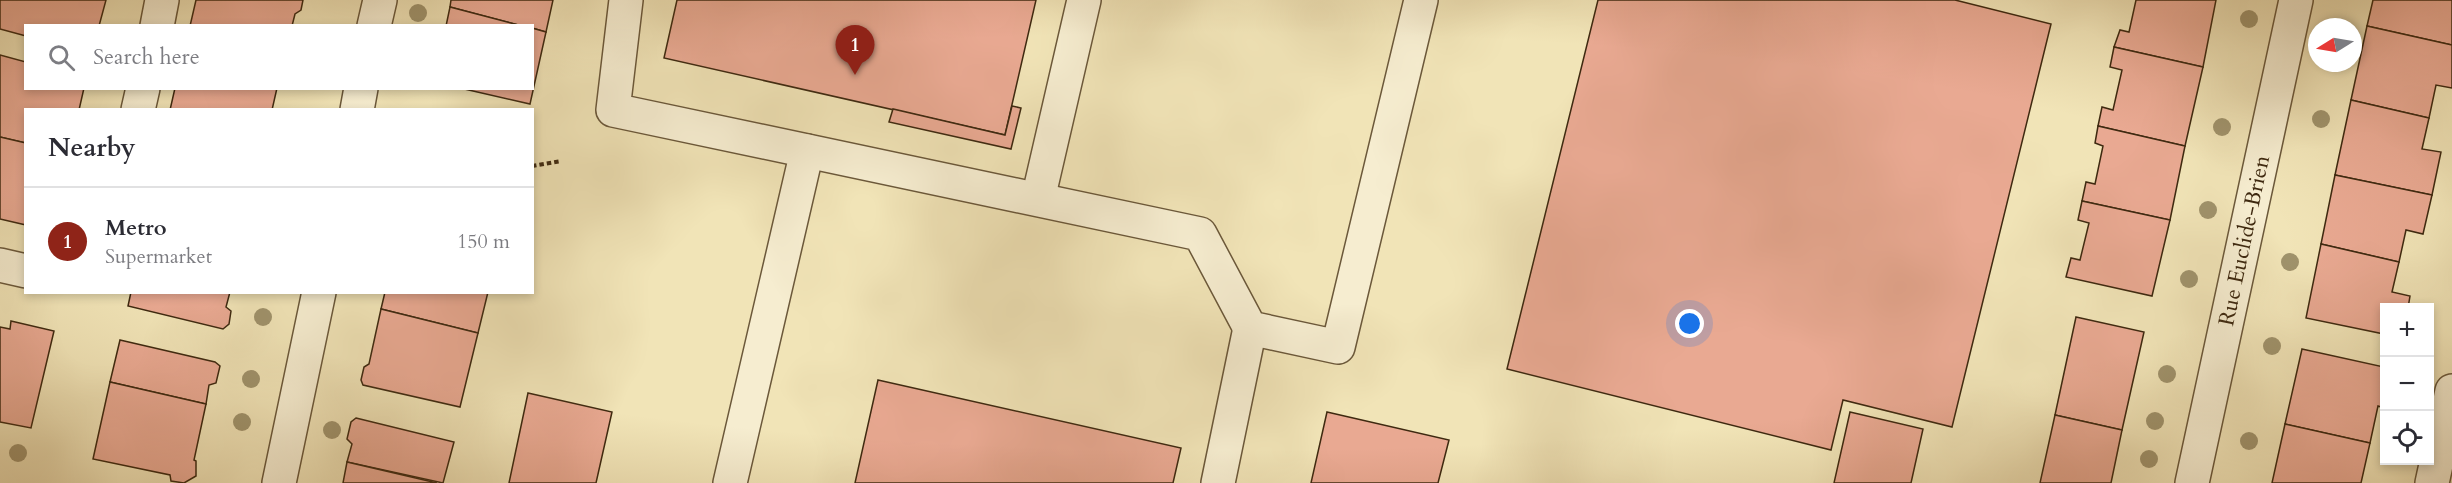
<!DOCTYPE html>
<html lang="en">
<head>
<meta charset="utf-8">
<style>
	:root { --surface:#fff; --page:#f2f2f3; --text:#2b2b33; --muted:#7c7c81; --line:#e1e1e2; --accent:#8f2418 }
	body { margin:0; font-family:Cardo,serif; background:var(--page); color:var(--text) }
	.controls { position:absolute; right:18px; bottom:18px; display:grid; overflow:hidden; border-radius:0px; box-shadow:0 3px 9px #0003 }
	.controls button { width:54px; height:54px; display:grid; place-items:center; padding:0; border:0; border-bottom:2px solid var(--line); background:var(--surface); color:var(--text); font:30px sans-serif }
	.compass { position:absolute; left:2308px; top:18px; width:54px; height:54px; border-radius:50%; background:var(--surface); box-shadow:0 3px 9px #0003; rotate:259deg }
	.you { position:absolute; left:1690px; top:324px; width:21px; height:21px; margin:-15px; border:4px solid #fff; border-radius:50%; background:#1a73e8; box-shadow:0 0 0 9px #1a73e833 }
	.badge { display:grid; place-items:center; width:39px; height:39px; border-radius:50%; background:var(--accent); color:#fff; font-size:20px; font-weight:700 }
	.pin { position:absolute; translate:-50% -50px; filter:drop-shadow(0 2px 3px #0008) }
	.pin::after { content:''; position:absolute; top:32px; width:21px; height:18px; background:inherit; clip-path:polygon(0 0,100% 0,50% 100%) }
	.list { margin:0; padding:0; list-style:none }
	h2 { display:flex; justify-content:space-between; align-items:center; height:78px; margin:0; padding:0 24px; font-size:26px }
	h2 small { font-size:20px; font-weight:400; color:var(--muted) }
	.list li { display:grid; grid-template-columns:39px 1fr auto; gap:18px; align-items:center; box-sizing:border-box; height:108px; padding:0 24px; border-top:2px solid var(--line) }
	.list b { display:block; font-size:22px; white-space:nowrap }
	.list p { margin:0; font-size:20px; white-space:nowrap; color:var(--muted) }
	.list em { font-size:20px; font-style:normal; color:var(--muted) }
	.icon { flex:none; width:33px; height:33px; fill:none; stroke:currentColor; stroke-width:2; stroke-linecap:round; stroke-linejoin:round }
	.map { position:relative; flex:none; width:2452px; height:483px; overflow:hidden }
	.search { position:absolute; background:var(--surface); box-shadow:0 3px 9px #0003; left:24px; top:24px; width:510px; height:66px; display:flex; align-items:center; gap:15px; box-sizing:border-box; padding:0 21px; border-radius:0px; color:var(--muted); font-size:22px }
	.panel { position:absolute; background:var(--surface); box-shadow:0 3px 9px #0003; left:24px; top:108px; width:510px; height:186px; border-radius:0px }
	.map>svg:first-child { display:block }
	.building { fill:#e9a992; stroke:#3e2910; stroke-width:1.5 }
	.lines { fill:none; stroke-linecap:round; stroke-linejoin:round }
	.minor-casing { stroke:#6b583a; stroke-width:36 }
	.path { stroke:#3e2910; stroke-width:4; stroke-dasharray:4.5 3; stroke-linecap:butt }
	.minor { stroke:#f6edd0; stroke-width:33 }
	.tree { fill:#a0936c }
	.labels { text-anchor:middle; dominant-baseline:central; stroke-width:6; stroke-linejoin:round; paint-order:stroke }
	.street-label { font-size:22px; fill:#3e2910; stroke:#f6edd0 }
</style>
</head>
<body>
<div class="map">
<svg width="2452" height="483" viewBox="0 0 2452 483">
	<rect width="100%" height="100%" fill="#f1e4b7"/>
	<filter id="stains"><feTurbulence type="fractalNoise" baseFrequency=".00333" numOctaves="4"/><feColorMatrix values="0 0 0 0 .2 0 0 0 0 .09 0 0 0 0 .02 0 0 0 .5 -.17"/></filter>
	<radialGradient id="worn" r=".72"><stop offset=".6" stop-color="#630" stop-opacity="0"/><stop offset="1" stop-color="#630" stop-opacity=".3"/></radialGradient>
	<!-- building -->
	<g class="building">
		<polygon points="0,0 106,0 99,26 26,26 26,36 0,29"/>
		<polygon points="196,0 303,0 301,10 295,14 292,26 190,26"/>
		<polygon points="451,0 553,0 546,32 532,28 532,26 522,26 450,7"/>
		<polygon points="677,0 1036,0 1005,135 664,58"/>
		<polygon points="1598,0 1955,0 2051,24 1952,427 1843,400 1831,450 1507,369"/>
		<polygon points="2136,0 2216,0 2203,67 2114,47 2120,30 2129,32"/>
		<polygon points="2373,0 2452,0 2452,45 2367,26"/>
		<polygon points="450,7 522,26 446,26"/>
		<polygon points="2367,26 2452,45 2452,88 2436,85 2429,118 2351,100"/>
		<polygon points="532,28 546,32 530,104 460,88 532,88"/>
		<polygon points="2114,47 2203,67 2185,146 2098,126 2102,107 2113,110 2122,70 2110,67"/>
		<polygon points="0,55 26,62 26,88 84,88 79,110 26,110 26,143 0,137"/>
		<polygon points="175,88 277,88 272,110 170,110"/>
		<polygon points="2351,100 2429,118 2422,149 2441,152 2432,195 2335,175"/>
		<polygon points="1012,106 1021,108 1011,149 889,122 893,109 1005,135"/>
		<polygon points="2098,126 2185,146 2170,220 2082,201 2086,182 2095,184 2103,146 2095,143"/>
		<polygon points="0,137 26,143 26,225 0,219"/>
		<polygon points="2335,175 2432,195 2423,234 2406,230 2399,262 2321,244"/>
		<polygon points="2082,201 2170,220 2152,296 2066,277 2071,258 2080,260 2089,223 2078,220"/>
		<polygon points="2321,244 2399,262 2392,292 2410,296 2408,308 2384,308 2384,334 2306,318"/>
		<polygon points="131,292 230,292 226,307 231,311 229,324 223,329 128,306"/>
		<polygon points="385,292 488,292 478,333 381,309"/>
		<polygon points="381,309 478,333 460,407 363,385 361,380 364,367 369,364"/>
		<polygon points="2076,317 2144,332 2122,430 2055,415"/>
		<polygon points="11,321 54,331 31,428 0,422 0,327 10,329"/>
		<polygon points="120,340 215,362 220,366 216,383 209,385 206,404 110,382"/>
		<polygon points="2302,349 2384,367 2384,408 2378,406 2370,443 2285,424"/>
		<polygon points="878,380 1181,448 1173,483 855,483"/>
		<polygon points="110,382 206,404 194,460 196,461 196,476 184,483 171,481 170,475 93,459"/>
		<polygon points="528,393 612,412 596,483 509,483"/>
		<polygon points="1327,412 1449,440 1438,483 1311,483"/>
		<polygon points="1850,412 1923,429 1911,483 1834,483"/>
		<polygon points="2055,415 2122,430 2111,483 2040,483"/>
		<polygon points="356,418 454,442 443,483 347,462 352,444 347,439 351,422"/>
		<polygon points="2285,424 2370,443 2361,483 2272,483"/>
		<polygon points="347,462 437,483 343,483"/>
	</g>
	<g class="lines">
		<defs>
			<g id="minor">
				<polyline points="626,0 613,110 1200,234 1250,328 1338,347 1421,0"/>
				<polyline points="157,26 162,0"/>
				<polyline points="374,26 380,0"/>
				<polyline points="138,110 143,88"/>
				<polyline points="357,110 361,88"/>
				<polyline points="1038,199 1084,0"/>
				<polyline points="0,265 26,271"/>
				<polyline points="279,483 319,292"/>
				<polyline points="730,483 807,151"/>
				<polyline points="1218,483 1250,328"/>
				<path id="s1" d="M2192 483 2296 0"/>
				<polyline points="2432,483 2452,391"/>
			</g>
		</defs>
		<!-- minor casing -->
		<use href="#minor" class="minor-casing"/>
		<!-- path -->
		<polyline class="path" points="532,166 561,161"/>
		<!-- minor -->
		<use href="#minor" class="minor"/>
	</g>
	<!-- trees -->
	<g class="tree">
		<circle cx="418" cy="13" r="9"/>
		<circle cx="2249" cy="19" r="9"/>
		<circle cx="2321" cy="119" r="9"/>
		<circle cx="2222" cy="127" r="9"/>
		<circle cx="2208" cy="210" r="9"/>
		<circle cx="2290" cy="262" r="9"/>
		<circle cx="2189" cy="279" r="9"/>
		<circle cx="263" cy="317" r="9"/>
		<circle cx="2272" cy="346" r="9"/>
		<circle cx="2167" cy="374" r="9"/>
		<circle cx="251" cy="379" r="9"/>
		<circle cx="2155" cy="421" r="9"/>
		<circle cx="242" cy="422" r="9"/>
		<circle cx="332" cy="430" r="9"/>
		<circle cx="2249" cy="441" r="9"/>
		<circle cx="18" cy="453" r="9"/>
		<circle cx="2149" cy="459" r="9"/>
	</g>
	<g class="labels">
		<!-- street labels -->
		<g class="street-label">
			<text stroke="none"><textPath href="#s1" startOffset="248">Rue Euclide-Brien</textPath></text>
		</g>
	</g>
	<rect width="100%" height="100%" filter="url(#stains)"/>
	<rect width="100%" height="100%" fill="url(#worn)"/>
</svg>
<div class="controls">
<button>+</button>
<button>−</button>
<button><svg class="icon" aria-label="locate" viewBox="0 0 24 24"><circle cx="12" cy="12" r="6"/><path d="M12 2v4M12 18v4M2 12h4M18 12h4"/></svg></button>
</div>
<svg class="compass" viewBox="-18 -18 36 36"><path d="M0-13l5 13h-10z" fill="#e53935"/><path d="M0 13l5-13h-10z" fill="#7c7c81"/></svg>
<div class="you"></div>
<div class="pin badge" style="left:855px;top:75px">1</div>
<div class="search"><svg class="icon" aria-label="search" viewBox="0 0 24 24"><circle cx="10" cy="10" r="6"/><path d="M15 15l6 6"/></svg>Search here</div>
<section class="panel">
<h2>Nearby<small></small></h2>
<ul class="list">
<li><span class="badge">1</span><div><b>Metro</b><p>Supermarket</p></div><em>150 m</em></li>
</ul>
</section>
</div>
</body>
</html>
